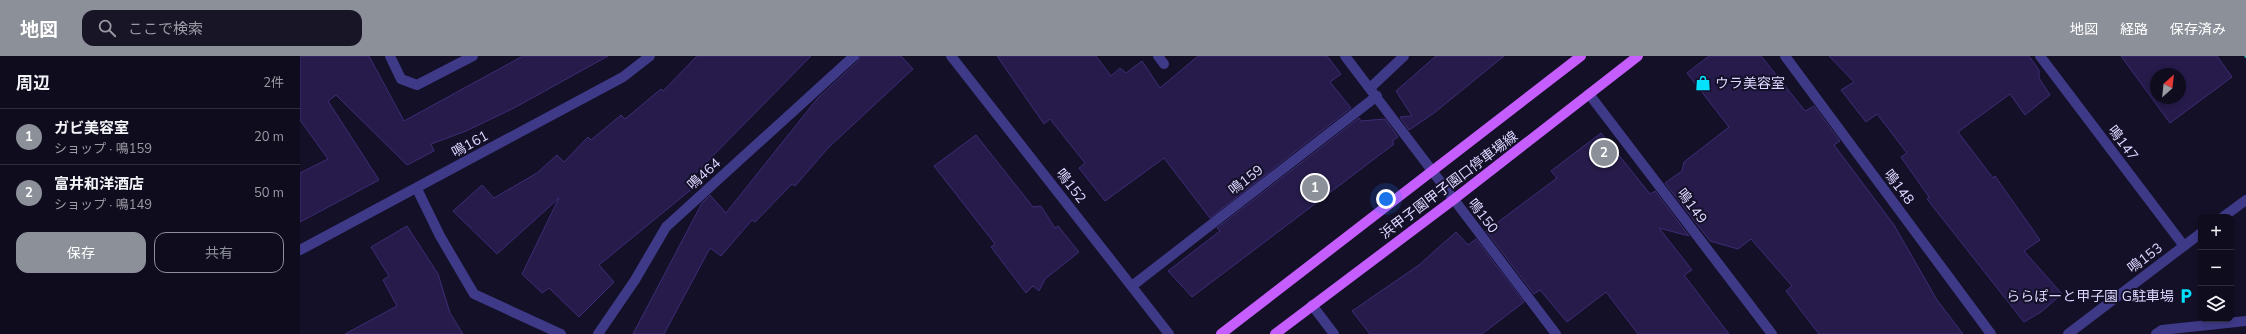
<!DOCTYPE html>
<html lang="ja">
<head>
<meta charset="utf-8">
<style>
	:root { --surface:#0f0c1e; --page:#181527; --text:#f1f3f6; --muted:#9b9ba4; --line:#2f2c3c; --accent:#8c9099 }
	body { margin:0; font-family:"Nunito Sans","Noto Sans JP",sans-serif; background:var(--page); color:var(--text) }
	.controls { position:absolute; right:12px; bottom:12px; display:grid; overflow:hidden; border-radius:8px; box-shadow:0 2px 6px #0003 }
	.controls button { width:36px; height:36px; display:grid; place-items:center; padding:0; border:0; border-bottom:1px solid var(--line); background:var(--surface); color:var(--text); font:20px sans-serif }
	.compass { position:absolute; left:1850px; top:12px; width:36px; height:36px; border-radius:50%; background:var(--surface); box-shadow:0 2px 6px #0003; rotate:27deg }
	.you { position:absolute; left:1086px; top:143px; width:14px; height:14px; margin:-10px; border:3px solid #fff; border-radius:50%; background:#1a73e8; box-shadow:0 0 0 6px #1a73e833 }
	.badge { display:grid; place-items:center; width:26px; height:26px; border-radius:50%; background:var(--accent); color:#fff; font-size:13px; font-weight:700 }
	.pin { position:absolute; translate:-50% -50%; border:2px solid #fff; box-shadow:0 1px 4px #0006 }
	.list { margin:0; padding:0; list-style:none }
	h2 { display:flex; justify-content:space-between; align-items:center; height:52px; margin:0; padding:0 16px; font-size:17px }
	h2 small { font-size:13px; font-weight:400; color:var(--muted) }
	.list li { display:grid; grid-template-columns:26px 1fr auto; gap:12px; align-items:center; box-sizing:border-box; height:56px; padding:0 16px; border-top:1px solid var(--line) }
	.list b { display:block; font-size:15px; white-space:nowrap }
	.list p { margin:0; font-size:13px; white-space:nowrap; color:var(--muted) }
	.list em { font-size:13px; font-style:normal; color:var(--muted) }
	.actions { display:flex; gap:8px; padding:12px 16px }
	.actions a { flex:1; padding:9px 0; border:1px solid var(--accent); border-radius:12px; text-align:center; font-size:14px; color:var(--accent) }
	.actions .main { background:var(--accent); color:#fff }
	.icon { flex:none; width:22px; height:22px; fill:none; stroke:currentColor; stroke-width:2; stroke-linecap:round; stroke-linejoin:round }
	.map { position:relative; flex:none; width:1946px; height:278px; overflow:hidden }
	header { display:flex; align-items:center; gap:24px; box-sizing:border-box; height:56px; padding:0 20px; background:var(--accent); color:#fff }
	header strong { font-size:19px }
	nav { display:flex; gap:22px; margin-inline-start:auto; font-size:14px }
	.search { width:280px; height:36px; background:var(--page); display:flex; align-items:center; gap:10px; box-sizing:border-box; padding:0 14px; border-radius:12px; color:var(--muted); font-size:15px }
	main { display:flex }
	aside { flex:1; background:var(--surface) }
	.map>svg:first-child { display:block }
	.building { fill:#261b4a; stroke:#3d2d76; fill-rule:evenodd }
	.lines { fill:none; stroke-linecap:round; stroke-linejoin:round }
	.path { stroke:#2fbbb5; stroke-width:2.5; stroke-dasharray:2 3; stroke-linecap:butt }
	.minor { stroke:#3f3a88; stroke-width:10 }
	.major { stroke:#c65eff; stroke-width:10 }
	.labels { text-anchor:middle; dominant-baseline:central; stroke-width:4; stroke-linejoin:round; paint-order:stroke }
	.poi-label { font-size:14px; fill:#dcd7ff; stroke:#141028; text-anchor:start }
	.street-label { font-size:14px; fill:#dcd7ff; stroke:#141028 }
</style>
</head>
<body>
<header>
<strong>地図</strong>
<div class="search"><svg class="icon" aria-label="search" viewBox="0 0 24 24"><circle cx="10" cy="10" r="6"/><path d="M15 15l6 6"/></svg>ここで検索</div>
<nav><a>地図</a><a>経路</a><a>保存済み</a></nav>
</header>
<main>
<aside>
<h2>周辺<small>2件</small></h2>
<ul class="list">
<li><span class="badge">1</span><div><b>ガビ美容室</b><p>ショップ · 鳴159</p></div><em>20 m</em></li>
<li><span class="badge">2</span><div><b>富井和洋酒店</b><p>ショップ · 鳴149</p></div><em>50 m</em></li>
</ul>
<div class="actions"><a class="main">保存</a><a>共有</a></div>
</aside>
<div class="map">
<svg width="1946" height="278" viewBox="0 0 1946 278">
	<rect width="100%" height="100%" fill="#141028"/>
	<!-- building -->
	<g class="building">
		<polygon points="0,0 69,0 104,65 223,0 308,0 214,52 166,75 131,88 134,95 107,109 36,39 28,45 79,124 0,166 0,117 28,103 0,64"/>
		<polygon points="397,0 511,0 393,120 399,127 299,209 314,226 279,261 249,232 242,237 222,218 259,142 197,198 153,155 182,129 194,142 237,117 257,99 264,106 288,81 291,84 321,59 325,63 361,33 363,35"/>
		<polygon points="560,0 601,0 613,13 528,92 495,130 492,128 455,166 452,164 421,200 410,192 364,278 333,278 402,147 410,139 426,157 517,43 558,5"/>
		<polygon points="697,0 796,0 811,20 820,12 826,17 842,5 860,32 898,0 1027,0 1041,18 1030,26 1051,52 910,162 864,102 805,145 779,112 785,107 750,63 744,68"/>
		<polygon points="1136,0 1204,0 1134,57 1109,74 1100,61 1112,60 1096,35"/>
		<polygon points="1409,0 1461,0 1505,55 1514,50 1540,85 1534,89 1594,169 1637,244 1663,278 1519,278 1486,235 1492,230 1451,183 1438,193 1410,185 1365,127 1382,115 1384,106 1429,71 1387,17"/>
		<polygon points="1529,0 1729,0 1739,14 1739,22 1750,39 1725,59 1710,38 1658,76 1693,122 1695,120 1740,184 1724,195 1762,238 1741,256 1724,266 1627,143 1629,141 1601,101 1607,97 1577,58 1566,66 1541,34 1554,26"/>
		<path d="M1821 0H1917L1932 21 1870 67ZM1856 18H1880V42H1856Z"/>
		<polygon points="1059,62 1061,65 1085,63 1098,81 1092,85 1094,88 892,241 868,215 920,175 917,172"/>
		<polygon points="1301,77 1350,138 1355,135 1389,180 1359,172 1392,214 1384,219 1429,278 1338,278 1306,236 1267,266 1240,234 1234,238 1186,175 1257,122 1251,115"/>
		<polygon points="676,79 733,151 741,150 755,172 758,170 779,196 745,223 739,235 733,230 726,237 691,191 695,188 634,110"/>
		<polygon points="107,170 138,218 150,257 163,278 45,278 97,250 83,224 89,220 71,191"/>
		<polygon points="1156,176 1168,189 1176,183 1224,246 1182,278 1070,278 1052,255 1119,209"/>
	</g>
	<g class="lines">
		<!-- path -->
		<polyline class="path" points="1945,0 1946,1"/>
		<!-- minor -->
		<g class="minor">
			<polyline points="90,0 101,23 117,29 173,0"/>
			<polyline points="651,0 869,278"/>
			<polyline points="858,0 864,8"/>
			<polyline points="1045,0 1256,278"/>
			<polyline points="1485,0 1691,278"/>
			<polyline points="1740,0 1884,190"/>
			<polyline points="1070,32 1104,0"/>
			<polyline points="1289,38 1472,278"/>
			<polyline points="117,133 140,180 174,238 261,278"/>
			<polyline points="1923,161 1946,144"/>
			<polyline points="0,194 323,21 350,0"/>
			<polyline points="832,230 1077,40"/>
			<polyline points="1012,249 1034,278"/>
			<polyline points="298,278 335,224 366,171 554,0"/>
			<polyline points="1768,278 1901,177"/>
			<polyline points="1856,278 1862,274 1946,265"/>
		</g>
		<!-- major -->
		<g class="major">
			<polyline points="921,278 1281,0"/>
			<polyline points="975,278 1153,144 1338,0"/>
		</g>
	</g>
	<!-- icons -->
	<defs>
		<symbol id="shop-bare" viewBox="-9 -9 18 18"><path d="M-5-2.5h2.3a2.7 3.5 0 0 1 5.4 0H5L5.5 6h-11ZM-1.5-2.5h3a1.5 2.3 0 0 0-3 0Z" fill="#03e1ff" stroke="#141028" stroke-width="2.5" paint-order="stroke"/></symbol>
		<symbol id="parking-bare" viewBox="-9 -9 18 18"><path d="M-3.5-5.5H1a3.5 3.5 0 0 1 0 7H-1V5.5H-3.5ZM-1-3.4V-.6H.8a1.4 1.4 0 0 0 0-2.8Z" fill="#03e1ff" stroke="#141028" stroke-width="2.5" paint-order="stroke"/></symbol>
	</defs>
	<g fill-rule="evenodd">
		<use href="#shop-bare" x="1392" y="16" width="22" height="22"/>
		<use href="#parking-bare" x="1875" y="229" width="22" height="22"/>
	</g>
	<g class="labels">
		<!-- poi labels -->
		<g class="poi-label">
			<text x="1415" y="27">ウラ美容室</text>
			<text x="1874" y="240" text-anchor="end">ららぽーと甲子園 G駐車場</text>
		</g>
		<!-- street labels -->
		<g class="street-label">
			<text transform="translate(1823 87) rotate(53)">鳴147</text>
			<text transform="translate(170 88) rotate(-29)">鳴161</text>
			<text transform="translate(404 118) rotate(-42)">鳴464</text>
			<text transform="translate(946 124) rotate(-38)">鳴159</text>
			<text transform="translate(1149 129) rotate(-37)">浜甲子園甲子園口停車場線</text>
			<text transform="translate(771 130) rotate(52)">鳴152</text>
			<text transform="translate(1599 131) rotate(53)">鳴148</text>
			<text transform="translate(1392 150) rotate(53)">鳴149</text>
			<text transform="translate(1183 160) rotate(52)">鳴150</text>
			<text transform="translate(1845 202) rotate(-37)">鳴153</text>
		</g>
	</g>
</svg>
<div class="controls">
<button>+</button>
<button>−</button>
<button><svg class="icon" aria-label="layers" viewBox="0 0 24 24"><path d="M12 4l9 5-9 5-9-5zM3 14l9 5 9-5"/></svg></button>
</div>
<svg class="compass" viewBox="-18 -18 36 36"><path d="M0-13l5 13h-10z" fill="#e53935"/><path d="M0 13l5-13h-10z" fill="#9b9ba4"/></svg>
<div class="you"></div>
<div class="pin badge" style="left:1015px;top:132px">1</div>
<div class="pin badge" style="left:1304px;top:97px">2</div>
</div>
</main>
</body>
</html>
